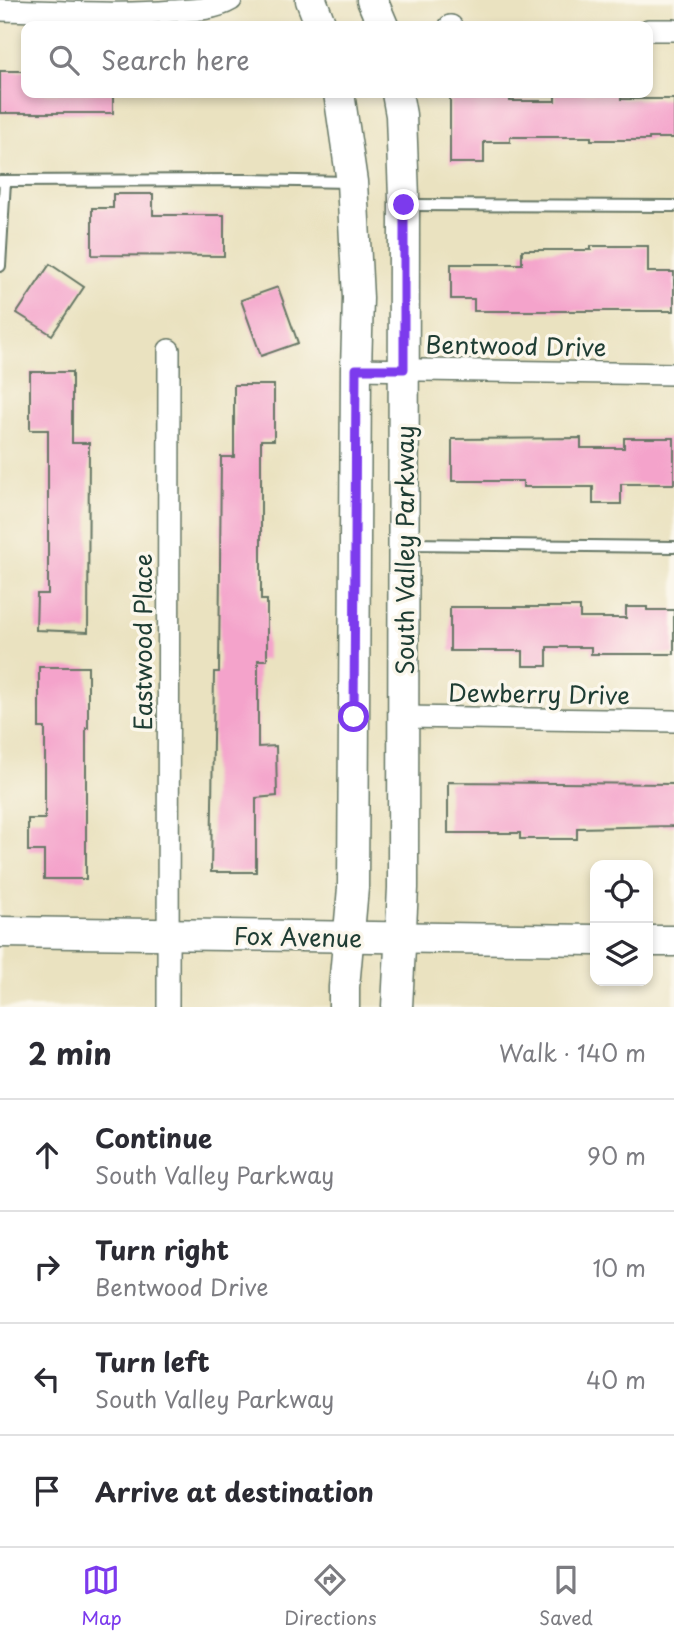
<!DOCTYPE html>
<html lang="en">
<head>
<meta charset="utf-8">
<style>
	:root { --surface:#fff; --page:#f7f7f7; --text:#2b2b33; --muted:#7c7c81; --line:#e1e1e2; --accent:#7c3aed }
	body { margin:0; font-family:"Playpen Sans",sans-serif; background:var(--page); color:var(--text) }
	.controls { position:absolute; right:21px; bottom:21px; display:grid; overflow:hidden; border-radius:14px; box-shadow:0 4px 10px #0003 }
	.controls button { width:63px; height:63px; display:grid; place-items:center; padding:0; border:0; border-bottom:2px solid var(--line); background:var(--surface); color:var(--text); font:35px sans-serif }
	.stop { position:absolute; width:21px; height:21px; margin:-16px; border:5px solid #7c3aed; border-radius:50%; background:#fff }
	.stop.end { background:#7c3aed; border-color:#fff; box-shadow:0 2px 7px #0008 }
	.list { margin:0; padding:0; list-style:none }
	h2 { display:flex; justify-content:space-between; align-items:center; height:91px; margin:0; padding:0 28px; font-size:30px }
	h2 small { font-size:23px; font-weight:400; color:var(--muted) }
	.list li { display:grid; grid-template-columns:46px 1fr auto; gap:21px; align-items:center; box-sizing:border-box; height:112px; padding:0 28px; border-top:2px solid var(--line) }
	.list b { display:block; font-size:26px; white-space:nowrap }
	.list p { margin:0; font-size:23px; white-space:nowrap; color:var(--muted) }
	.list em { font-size:23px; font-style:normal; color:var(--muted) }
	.icon { flex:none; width:38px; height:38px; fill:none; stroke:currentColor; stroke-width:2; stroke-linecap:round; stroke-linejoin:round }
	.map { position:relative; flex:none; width:674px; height:1007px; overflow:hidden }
	.search { position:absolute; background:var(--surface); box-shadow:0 4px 10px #0003; left:21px; right:21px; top:21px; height:77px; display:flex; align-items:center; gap:18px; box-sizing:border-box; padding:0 24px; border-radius:14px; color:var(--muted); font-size:26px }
	.sheet { height:539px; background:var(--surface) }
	nav { display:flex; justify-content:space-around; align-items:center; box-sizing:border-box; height:98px; border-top:2px solid var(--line); background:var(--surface); font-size:19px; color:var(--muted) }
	nav a { display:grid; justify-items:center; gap:4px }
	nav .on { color:var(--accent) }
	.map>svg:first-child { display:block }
	.building { fill:#f4a3cb }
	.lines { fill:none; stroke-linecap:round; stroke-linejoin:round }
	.lane-casing { stroke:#667765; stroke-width:14 }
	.street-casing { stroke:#667765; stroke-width:24 }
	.secondary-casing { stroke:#667765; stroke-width:33 }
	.lane { stroke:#fff; stroke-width:10 }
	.street { stroke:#fff; stroke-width:21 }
	.secondary { stroke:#fff; stroke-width:30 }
	.route { stroke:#7c3aed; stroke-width:9 }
	.labels { text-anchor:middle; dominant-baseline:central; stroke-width:7; stroke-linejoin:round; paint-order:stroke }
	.street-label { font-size:24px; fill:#1f3d34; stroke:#fbf7ec }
</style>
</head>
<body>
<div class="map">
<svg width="674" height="1007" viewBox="0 0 674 1007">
	<rect width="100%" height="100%" fill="#fbf7ec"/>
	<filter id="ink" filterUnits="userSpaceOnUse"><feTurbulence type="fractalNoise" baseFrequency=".0143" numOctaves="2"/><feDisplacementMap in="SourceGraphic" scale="14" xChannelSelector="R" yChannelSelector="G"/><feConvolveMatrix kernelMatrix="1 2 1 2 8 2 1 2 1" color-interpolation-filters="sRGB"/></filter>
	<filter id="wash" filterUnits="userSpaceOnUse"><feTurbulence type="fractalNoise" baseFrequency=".00686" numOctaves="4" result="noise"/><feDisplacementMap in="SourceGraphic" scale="28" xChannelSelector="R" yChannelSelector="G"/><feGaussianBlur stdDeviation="1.57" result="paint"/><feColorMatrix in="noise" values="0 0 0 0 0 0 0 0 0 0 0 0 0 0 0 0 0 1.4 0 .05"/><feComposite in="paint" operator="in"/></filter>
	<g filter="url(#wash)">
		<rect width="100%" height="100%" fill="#eae2c0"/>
		<g id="blocks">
			<!-- building -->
			<g class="building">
				<polygon points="0,71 26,71 26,93 113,93 113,113 0,113"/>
				<polygon points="450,93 510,93 510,101 555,101 555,93 621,93 621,99 674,99 674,138 649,138 649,140 591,140 591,137 510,137 510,142 484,142 484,163 450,163"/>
				<polygon points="113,194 153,194 153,215 224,215 224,256 92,255 92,208 113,208"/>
				<polygon points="591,246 648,246 648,272 674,272 674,311 474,311 474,299 451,299 451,264 522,264 522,250 591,250"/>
				<polygon points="50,264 84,287 52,335 17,313"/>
				<polygon points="278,287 298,343 261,356 241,300"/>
				<polygon points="30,372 72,372 72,443 89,443 88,632 36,630 37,594 48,594 48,430 30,430"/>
				<polygon points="234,385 274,385 274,440 261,440 261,600 267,600 267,660 258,660 258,747 276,746 277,796 256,798 256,872 211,872 214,672 219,672 221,457 234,457"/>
				<polygon points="581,438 581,448 624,448 624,438 674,438 674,484 621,484 621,504 593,504 593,487 523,487 523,481 452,481 452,439"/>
				<polygon points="450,607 580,607 580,618 626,618 626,607 647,607 647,610 674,610 674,654 591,654 591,647 547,647 547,666 523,666 523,651 450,651"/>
				<polygon points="39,667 88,667 88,728 86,728 86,879 44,879 44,851 28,851 28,819 45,819 45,728 39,728"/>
				<polygon points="448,782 674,784 674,826 577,828 577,839 520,839 520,833 448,833"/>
			</g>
		</g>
	</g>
	<g filter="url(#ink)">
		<use href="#blocks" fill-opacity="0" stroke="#667765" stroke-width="2"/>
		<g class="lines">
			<defs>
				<g id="lane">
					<polyline points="0,181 245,180 349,182"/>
					<polyline points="407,205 674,206"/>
					<polyline points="0,266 5,181"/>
					<polyline points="407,544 674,547"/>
				</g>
				<g id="street">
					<path d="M0 10C58 11 116 16 173 11 192 10 214 10 231 0"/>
					<polyline points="450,26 451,26"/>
					<polyline points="648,30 674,30"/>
					<polyline points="356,369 674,374"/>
					<polyline points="404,717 674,721"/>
					<polyline points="168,1007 169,350"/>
				</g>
				<g id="secondary">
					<polyline points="311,0 321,26"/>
					<polyline points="372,0 383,26"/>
					<polyline points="339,93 352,182 358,298 356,369 353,888 344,987 344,1007"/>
					<polyline points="397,93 401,115 404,198 403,888 397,1007"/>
					<polyline points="0,932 595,940"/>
					<polyline points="648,941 674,941"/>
				</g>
			</defs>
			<!-- lane casing -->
			<use href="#lane" class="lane-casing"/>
			<!-- street casing -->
			<use href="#street" class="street-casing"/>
			<!-- secondary casing -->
			<use href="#secondary" class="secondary-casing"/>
			<!-- lane -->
			<use href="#lane" class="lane"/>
			<!-- street -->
			<use href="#street" class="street"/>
			<!-- secondary -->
			<use href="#secondary" class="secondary"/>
		</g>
	</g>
	<g class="lines" filter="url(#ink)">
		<!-- route -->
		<polyline class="route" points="354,717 356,369 404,369 404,205"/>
	</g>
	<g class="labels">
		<!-- street labels -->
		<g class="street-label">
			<text transform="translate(516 345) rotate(1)">Bentwood Drive</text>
			<text transform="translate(404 550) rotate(-90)">South Valley Parkway</text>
			<text transform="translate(142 642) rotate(-90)">Eastwood Place</text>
			<text transform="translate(539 693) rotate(1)">Dewberry Drive</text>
			<text transform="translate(298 936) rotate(1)">Fox Avenue</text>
		</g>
	</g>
</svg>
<div class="controls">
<button><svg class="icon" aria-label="locate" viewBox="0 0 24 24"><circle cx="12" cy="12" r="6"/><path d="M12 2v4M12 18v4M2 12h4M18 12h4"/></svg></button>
<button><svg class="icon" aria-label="layers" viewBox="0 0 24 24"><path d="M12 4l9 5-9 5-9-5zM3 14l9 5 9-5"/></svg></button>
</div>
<div class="stop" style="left:354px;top:717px"></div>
<div class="stop end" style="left:404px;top:205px"></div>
<div class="search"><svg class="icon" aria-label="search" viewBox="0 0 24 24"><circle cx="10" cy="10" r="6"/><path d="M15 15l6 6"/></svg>Search here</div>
</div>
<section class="sheet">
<h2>2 min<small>Walk · 140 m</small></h2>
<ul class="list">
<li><svg class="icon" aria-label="ahead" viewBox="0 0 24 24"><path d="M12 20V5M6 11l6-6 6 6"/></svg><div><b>Continue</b><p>South Valley Parkway</p></div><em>90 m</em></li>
<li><svg class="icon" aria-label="right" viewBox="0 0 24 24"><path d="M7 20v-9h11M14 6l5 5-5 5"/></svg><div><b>Turn right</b><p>Bentwood Drive</p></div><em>10 m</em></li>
<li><svg class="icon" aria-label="left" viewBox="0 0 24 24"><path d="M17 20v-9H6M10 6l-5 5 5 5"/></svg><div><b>Turn left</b><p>South Valley Parkway</p></div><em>40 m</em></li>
<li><svg class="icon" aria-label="arrive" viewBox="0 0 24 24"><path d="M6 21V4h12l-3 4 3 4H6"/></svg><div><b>Arrive at destination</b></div></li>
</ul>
</section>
<nav>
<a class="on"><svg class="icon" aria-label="map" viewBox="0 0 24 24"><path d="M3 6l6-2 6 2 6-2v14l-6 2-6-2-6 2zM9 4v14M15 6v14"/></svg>Map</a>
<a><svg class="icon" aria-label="directions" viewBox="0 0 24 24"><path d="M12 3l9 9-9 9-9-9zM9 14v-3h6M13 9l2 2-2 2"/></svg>Directions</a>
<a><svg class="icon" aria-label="saved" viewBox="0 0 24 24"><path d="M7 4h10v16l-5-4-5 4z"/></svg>Saved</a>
</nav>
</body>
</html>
